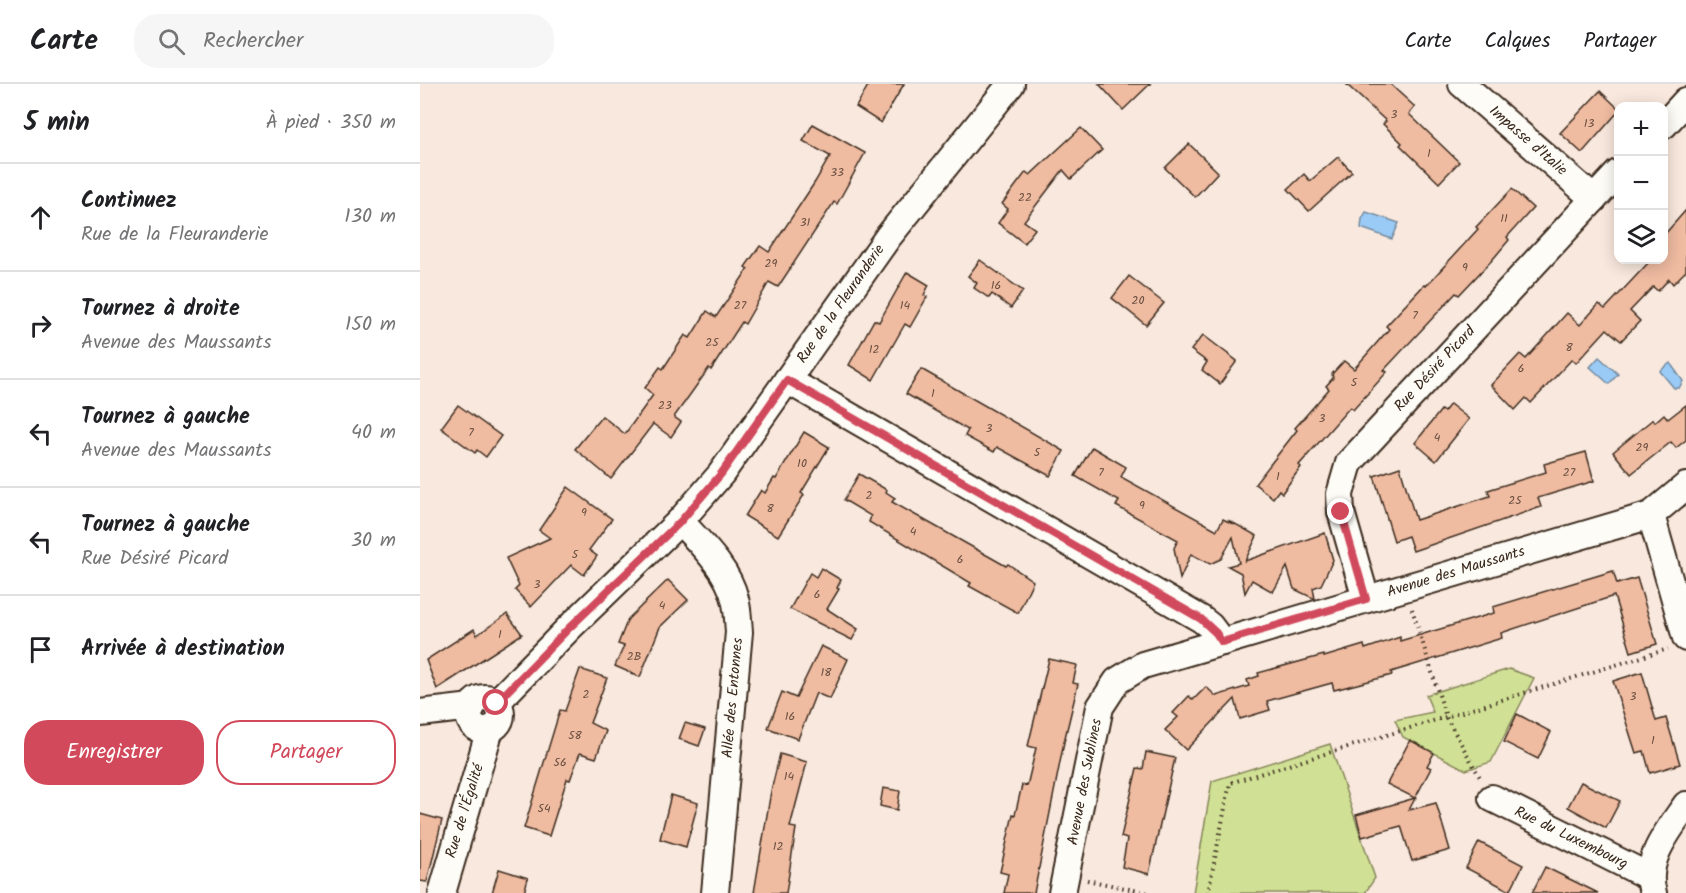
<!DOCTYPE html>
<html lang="fr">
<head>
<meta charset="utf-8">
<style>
	:root { --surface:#fff; --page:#f6f6f6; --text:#202124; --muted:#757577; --line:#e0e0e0; --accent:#d1495b }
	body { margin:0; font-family:Kalam,sans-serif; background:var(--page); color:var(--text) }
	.controls { position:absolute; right:18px; top:18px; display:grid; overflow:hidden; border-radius:12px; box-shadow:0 3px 15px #0003 }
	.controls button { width:54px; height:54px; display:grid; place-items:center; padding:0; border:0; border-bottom:2px solid var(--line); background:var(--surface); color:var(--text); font:30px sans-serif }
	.stop { position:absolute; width:18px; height:18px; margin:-14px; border:4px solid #d1495b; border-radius:50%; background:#fff }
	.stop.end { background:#d1495b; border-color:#fff; box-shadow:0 2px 6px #0008 }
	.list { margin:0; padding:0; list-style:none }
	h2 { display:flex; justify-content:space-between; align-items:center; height:78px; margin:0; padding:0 24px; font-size:26px }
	h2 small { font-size:20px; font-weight:400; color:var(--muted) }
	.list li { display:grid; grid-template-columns:39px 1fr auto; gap:18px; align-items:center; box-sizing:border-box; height:108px; padding:0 24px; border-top:2px solid var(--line) }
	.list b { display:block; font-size:22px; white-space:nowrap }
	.list p { margin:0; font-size:20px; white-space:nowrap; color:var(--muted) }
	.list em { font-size:20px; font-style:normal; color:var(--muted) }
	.actions { display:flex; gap:12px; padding:18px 24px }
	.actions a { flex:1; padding:14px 0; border:2px solid var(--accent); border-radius:24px; text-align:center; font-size:21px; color:var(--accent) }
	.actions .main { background:var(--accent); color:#fff }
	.icon { flex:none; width:33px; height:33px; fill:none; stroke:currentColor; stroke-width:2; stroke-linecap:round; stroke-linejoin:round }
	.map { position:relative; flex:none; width:1266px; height:809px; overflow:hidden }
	header { display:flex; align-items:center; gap:36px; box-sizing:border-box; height:84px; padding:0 30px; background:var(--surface); border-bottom:2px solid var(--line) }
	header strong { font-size:28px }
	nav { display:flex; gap:33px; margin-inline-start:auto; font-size:21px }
	.search { width:420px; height:54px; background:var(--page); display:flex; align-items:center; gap:15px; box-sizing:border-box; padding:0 21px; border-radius:24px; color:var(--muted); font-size:22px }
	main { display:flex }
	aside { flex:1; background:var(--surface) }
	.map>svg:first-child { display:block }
	.green { fill:#d0e195; stroke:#86865a; stroke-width:1.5 }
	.water { fill:#9acbf6; stroke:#748ba0; stroke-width:1.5 }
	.building { fill:#efbba1; stroke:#3b2a1e; stroke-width:1.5 }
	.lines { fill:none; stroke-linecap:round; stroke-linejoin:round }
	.minor-casing { stroke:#3b2a1e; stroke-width:30 }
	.path { stroke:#3b2a1e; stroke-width:4; stroke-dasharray:1.5 4.5; stroke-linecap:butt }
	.minor { stroke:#fdfcf7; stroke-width:26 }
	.route { stroke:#d1495b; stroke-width:8 }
	.labels { text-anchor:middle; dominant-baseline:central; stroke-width:4.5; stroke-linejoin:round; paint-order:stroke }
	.number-label { font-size:12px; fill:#684e3f }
	.street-label { font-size:15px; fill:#3b2a1e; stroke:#fdfcf7 }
</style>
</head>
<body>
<header>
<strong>Carte</strong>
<div class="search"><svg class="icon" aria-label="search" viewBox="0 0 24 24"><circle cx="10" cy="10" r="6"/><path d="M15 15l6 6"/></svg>Rechercher</div>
<nav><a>Carte</a><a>Calques</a><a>Partager</a></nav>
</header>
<main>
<aside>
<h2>5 min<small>À pied · 350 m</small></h2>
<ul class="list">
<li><svg class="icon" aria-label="ahead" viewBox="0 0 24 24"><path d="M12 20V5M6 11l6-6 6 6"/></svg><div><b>Continuez</b><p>Rue de la Fleuranderie</p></div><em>130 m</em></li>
<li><svg class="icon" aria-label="right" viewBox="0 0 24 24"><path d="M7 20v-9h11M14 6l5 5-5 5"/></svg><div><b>Tournez à droite</b><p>Avenue des Maussants</p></div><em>150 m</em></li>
<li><svg class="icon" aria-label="left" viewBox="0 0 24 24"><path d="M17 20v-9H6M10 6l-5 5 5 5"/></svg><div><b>Tournez à gauche</b><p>Avenue des Maussants</p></div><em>40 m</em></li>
<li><svg class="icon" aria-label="left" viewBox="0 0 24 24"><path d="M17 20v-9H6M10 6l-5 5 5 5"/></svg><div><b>Tournez à gauche</b><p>Rue Désiré Picard</p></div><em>30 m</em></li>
<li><svg class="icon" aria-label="arrive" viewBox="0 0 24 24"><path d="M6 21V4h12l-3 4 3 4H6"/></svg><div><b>Arrivée à destination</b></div></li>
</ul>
<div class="actions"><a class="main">Enregistrer</a><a>Partager</a></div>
</aside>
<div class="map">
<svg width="1266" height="809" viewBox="0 0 1266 809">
	<rect width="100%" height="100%" fill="#f9e8dd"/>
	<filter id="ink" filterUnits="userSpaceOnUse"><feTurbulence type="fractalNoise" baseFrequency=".0167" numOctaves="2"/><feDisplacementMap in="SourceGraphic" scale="12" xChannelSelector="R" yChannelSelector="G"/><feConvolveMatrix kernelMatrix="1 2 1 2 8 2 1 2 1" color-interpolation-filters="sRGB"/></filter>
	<g filter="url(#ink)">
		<!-- green -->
		<g class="green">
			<polygon points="1089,585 1114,594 1071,678 1046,686 983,653 975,636 1013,628 1006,611"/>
			<polygon points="910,660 955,794 945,809 773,809 792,697"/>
		</g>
		<!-- water -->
		<g class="water">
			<polygon points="946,128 979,139 972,155 941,144 942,135"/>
			<polygon points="1179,273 1198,290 1189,300 1170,283"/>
			<polygon points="1250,279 1263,297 1259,304 1254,304 1240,287"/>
		</g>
		<!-- building -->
		<g class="building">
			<polygon points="449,0 484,0 461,39 436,23"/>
			<polygon points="679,0 730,0 703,26"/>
			<polygon points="926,0 970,0 995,23 989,30 1039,78 1019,99 980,61 982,59 963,40 966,37"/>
			<polygon points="1180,7 1198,24 1198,28 1162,69 1140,49"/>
			<polygon points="393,40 445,69 417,120 414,118 358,203 349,198 325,240 322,238 291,286 289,284 254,333 261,338 251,353 233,340 191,395 155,365 182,332 205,350 233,311 225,304 240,283 243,285 265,251 270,254 287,227 296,233 328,185 325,183 340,162 349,168 395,98 410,72 383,57"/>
			<polygon points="661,44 682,66 651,95 643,86 604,137 615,145 604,159 578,139 588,125 582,120 606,88 610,91"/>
			<polygon points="769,60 798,88 775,113 745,84"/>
			<polygon points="918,73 932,88 889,127 868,105 884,90 890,97"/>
			<polygon points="1092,105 1113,124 1087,153 1089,156 1073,175 1039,211 1036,209 964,286 967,288 933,326 930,323 879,381 881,383 862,409 859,406 853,414 835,400 877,346 875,344 909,305 906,302 913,294 912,290 924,277 934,285 969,245 966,242 1004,201 1006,202 1058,145 1056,143"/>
			<polygon points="1266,126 1266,187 1253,200 1249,195 1238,207 1233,203 1210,227 1220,237 1201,257 1187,245 1156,279 1152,275 1111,319 1106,314 1095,326 1071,301 1100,270 1106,275 1147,229 1160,241 1179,220 1185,225 1230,177 1228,176 1244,176 1244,151"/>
			<polygon points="560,176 603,207 591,224 572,210 569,214 554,204 557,199 548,192"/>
			<polygon points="487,188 509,201 504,211 507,213 490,243 485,240 453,296 429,281 454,236 459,238"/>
			<polygon points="709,192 744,219 726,241 692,214"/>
			<polygon points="783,251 817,277 800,300 782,286 787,278 771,266"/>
			<polygon points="501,285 644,367 630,392 577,363 574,368 545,352 548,346 486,310"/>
			<polygon points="1030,320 1049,335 1016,377 995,359 1021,326 1024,328"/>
			<polygon points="38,321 81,352 66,373 57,366 55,369 21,344"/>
			<polygon points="1266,321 1266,356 1256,364 1251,358 1211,390 1193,368 1233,335 1235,338 1244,330 1248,335"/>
			<polygon points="384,348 409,363 381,409 384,411 358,452 325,432 341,406 345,409 354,394 356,395"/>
			<polygon points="672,363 706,383 701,393 797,446 803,435 811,439 810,437 837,452 825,477 905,449 913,476 901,501 893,504 895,515 874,505 867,483 853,508 832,496 825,509 821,489 808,482 819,479 813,453 801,475 790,480 771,470 760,495 754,464 758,456 696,422 699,417 655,392"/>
			<polygon points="1166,368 1174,397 1118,414 1121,423 993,467 988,452 974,457 954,392 980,383 996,436 1070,412 1068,406 1126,388 1124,380"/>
			<polygon points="439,390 467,406 466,408 475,414 472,418 586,482 588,480 613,497 598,529 549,502 551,499 449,438 451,432 424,416"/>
			<polygon points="148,403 192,435 169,466 177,472 164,491 151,481 111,523 95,506 99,502 86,474 130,454 119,446"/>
			<polygon points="401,484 421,496 417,504 419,505 407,525 438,545 432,556 370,525 390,489 396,493"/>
			<polygon points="1193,487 1197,500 1217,494 1237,560 1211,568 1194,512 1081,549 1082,554 971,588 972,591 914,606 912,599 847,617 850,626 820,635 815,615 766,666 745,646 758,633 753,629 769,612 773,616 786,603 796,612 829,602 827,596 839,592 838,589 904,571 904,573 944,561 945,565 980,553 980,557 1074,529 1073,523"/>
			<polygon points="248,496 268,516 240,543 220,593 195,582 204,562 198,560 208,535"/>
			<polygon points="87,530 102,550 17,605 6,576 54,545 57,551"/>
			<polygon points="401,562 428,575 410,615 396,609 378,655 348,644 362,608 376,614"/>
			<polygon points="629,575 657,581 653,599 658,600 644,658 614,809 584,809 588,790 580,788 593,730 595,731 602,701 607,702 616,664 608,662"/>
			<polygon points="160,585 187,594 170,639 186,647 176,674 160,669 150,696 147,695 129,752 104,744 140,626 145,627"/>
			<polygon points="1222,588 1236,637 1246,634 1260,680 1230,689 1224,667 1216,669 1193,597"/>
			<polygon points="1097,630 1131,648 1118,675 1084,658"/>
			<polygon points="265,639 285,645 279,662 259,655"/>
			<polygon points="990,656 1014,669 1007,682 1011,684 989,726 1016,719 1030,766 992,777 981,742 942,753 936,731 995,714 967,700"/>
			<polygon points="726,668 755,674 729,790 702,783 707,755 701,753 717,684 723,685"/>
			<polygon points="360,670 387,678 370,743 376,744 366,809 334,809 351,707"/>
			<polygon points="1161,698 1200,717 1186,744 1148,723"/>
			<polygon points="463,704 480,707 477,726 460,722"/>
			<polygon points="251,711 278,719 266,763 240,755"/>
			<polygon points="0,730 22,736 7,798 0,797"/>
			<polygon points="1059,758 1103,781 1090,807 1046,784"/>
			<polygon points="1125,783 1178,809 1112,809"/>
			<polygon points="79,785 108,794 104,809 72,809"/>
		</g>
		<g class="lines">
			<defs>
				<g id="minor">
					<polyline points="1042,0 1174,115"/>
					<polyline points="1244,41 1266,17"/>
					<polyline points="367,296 781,535 790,542 802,558 1231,431 1266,402"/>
					<polyline points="1231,431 1266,554"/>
					<path d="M260 437C280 459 308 485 315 515 318 526 318 537 319 548L295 809"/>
					<polyline points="946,515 921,428 920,410 929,379 1198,89"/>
					<circle cx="65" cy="630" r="16"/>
					<polyline points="76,619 149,544 260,437 301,390 468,153 591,0"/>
					<polyline points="0,629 52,623"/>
					<polyline points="1072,714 1230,793"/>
					<polyline points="22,809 70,645"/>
					<polyline points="642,809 680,623 697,597 723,581 802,558"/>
					<path d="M1233 809C1223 776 1249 746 1266 721"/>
				</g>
			</defs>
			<!-- minor casing -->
			<use href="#minor" class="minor-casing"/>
			<!-- path -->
			<g class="path">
				<polyline points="992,525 1026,633 1061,695"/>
				<polyline points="667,796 728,809"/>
				<polyline points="788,809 810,699 1248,565"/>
			</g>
			<!-- minor -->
			<use href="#minor" class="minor"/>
		</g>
	</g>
	<g class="lines" filter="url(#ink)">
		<!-- route -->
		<polyline class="route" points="76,619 149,544 260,438 301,390 367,296 781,535 796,549 802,558 946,515 921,428"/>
	</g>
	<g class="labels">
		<!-- number labels -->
		<g class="number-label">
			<text x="974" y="30">3</text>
			<text x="1169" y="39">13</text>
			<text x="1009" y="69">1</text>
			<text x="417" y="88">33</text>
			<text x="605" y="113">22</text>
			<text x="1084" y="134">11</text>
			<text x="385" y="138">31</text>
			<text x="351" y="179">29</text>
			<text x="1045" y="183">9</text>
			<text x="576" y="201">16</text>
			<text x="718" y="216">20</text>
			<text x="320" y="221">27</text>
			<text x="485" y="221">14</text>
			<text x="995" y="231">7</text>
			<text x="292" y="258">25</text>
			<text x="1149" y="263">8</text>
			<text x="454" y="265">12</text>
			<text x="1101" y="284">6</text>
			<text x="934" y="298">5</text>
			<text x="513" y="309">1</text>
			<text x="245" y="321">23</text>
			<text x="902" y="334">3</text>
			<text x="569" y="344">3</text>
			<text x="51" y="348">7</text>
			<text x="1017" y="353">4</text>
			<text x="1222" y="363">29</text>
			<text x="617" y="368">5</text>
			<text x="382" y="379">10</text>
			<text x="681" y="388">7</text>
			<text x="1149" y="388">27</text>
			<text x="858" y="392">1</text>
			<text x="449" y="411">2</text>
			<text x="1095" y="416">25</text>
			<text x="722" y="421">9</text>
			<text x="350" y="424">8</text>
			<text x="164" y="428">9</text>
			<text x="493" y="447">4</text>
			<text x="155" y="470">5</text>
			<text x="540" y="475">6</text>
			<text x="117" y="500">3</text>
			<text x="397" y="510">6</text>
			<text x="242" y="521">4</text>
			<text x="80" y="550">1</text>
			<text x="214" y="572">2B</text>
			<text x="406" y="588">18</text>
			<text x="166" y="610">2</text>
			<text x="1213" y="612">3</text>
			<text x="370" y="632">16</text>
			<text x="155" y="651">58</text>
			<text x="1233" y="656">1</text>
			<text x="140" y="678">56</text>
			<text x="369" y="692">14</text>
			<text x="124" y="724">54</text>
			<text x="358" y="762">12</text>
		</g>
		<!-- street labels -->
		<g class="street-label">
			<text transform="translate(1108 57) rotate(41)">Impasse d'Italie</text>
			<text transform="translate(421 220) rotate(-55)">Rue de la Fleuranderie</text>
			<text transform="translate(1015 285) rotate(-47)">Rue Désiré Picard</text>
			<text transform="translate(1036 488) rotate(-17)">Avenue des Maussants</text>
			<text transform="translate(313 614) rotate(-85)">Allée des Entonnes</text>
			<text transform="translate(665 698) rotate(-79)">Avenue des Sublines</text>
			<text transform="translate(45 727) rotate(-73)">Rue de l'Égalité</text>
			<text transform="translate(1151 754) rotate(26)">Rue du Luxembourg</text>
		</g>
	</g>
</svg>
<div class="controls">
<button>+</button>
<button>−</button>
<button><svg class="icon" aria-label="layers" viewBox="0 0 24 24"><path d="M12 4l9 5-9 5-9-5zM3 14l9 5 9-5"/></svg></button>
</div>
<div class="stop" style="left:76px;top:619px"></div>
<div class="stop end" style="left:921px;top:428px"></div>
</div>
</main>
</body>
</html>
